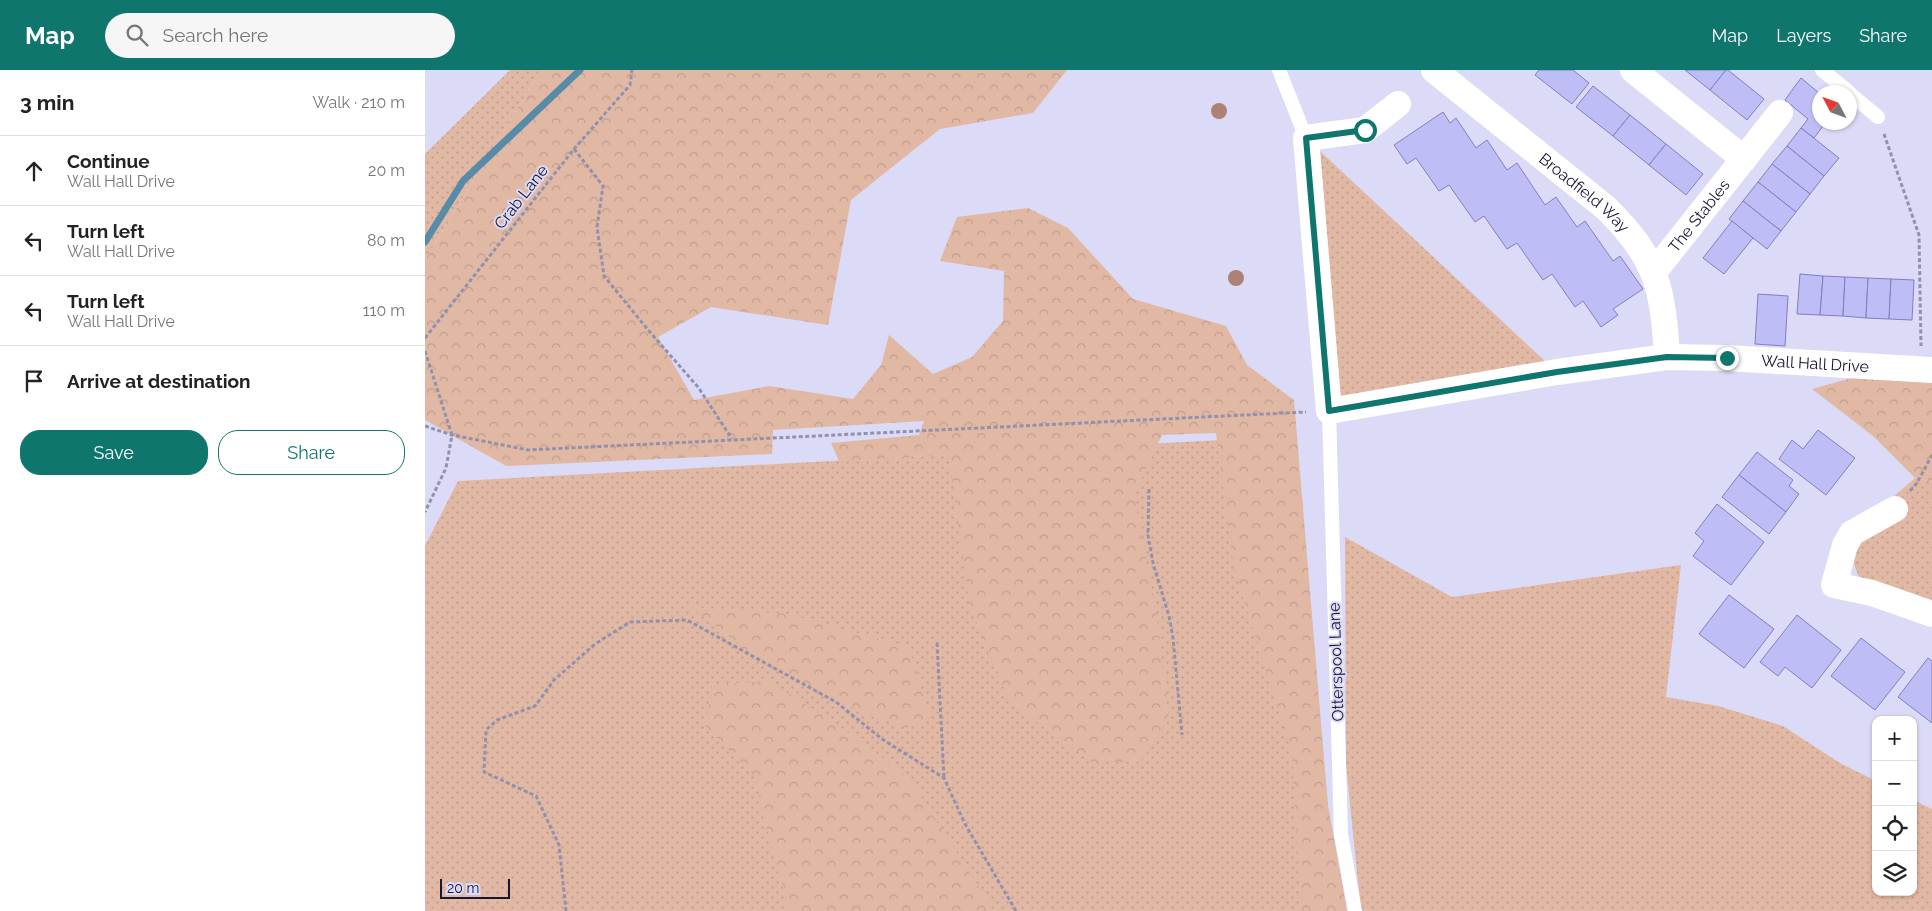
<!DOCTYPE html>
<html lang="en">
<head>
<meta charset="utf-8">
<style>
	:root { --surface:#fff; --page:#f6f6f6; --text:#222; --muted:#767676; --line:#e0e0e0; --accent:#0f766e }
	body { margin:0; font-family:Raleway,sans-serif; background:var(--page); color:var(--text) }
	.controls { position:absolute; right:15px; bottom:15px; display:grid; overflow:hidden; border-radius:10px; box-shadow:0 1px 4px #0004 }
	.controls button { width:45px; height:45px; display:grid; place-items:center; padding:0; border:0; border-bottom:1px solid var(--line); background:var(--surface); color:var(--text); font:25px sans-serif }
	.compass { position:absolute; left:1387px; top:15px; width:45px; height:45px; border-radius:50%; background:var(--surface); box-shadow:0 1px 4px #0004; rotate:311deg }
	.scale { position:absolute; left:15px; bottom:12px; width:70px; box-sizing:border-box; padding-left:5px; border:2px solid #191631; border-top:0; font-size:14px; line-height:18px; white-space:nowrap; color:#191631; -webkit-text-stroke:4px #dbdbf8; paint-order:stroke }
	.stop { position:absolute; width:15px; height:15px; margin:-11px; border:4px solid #0f766e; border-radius:50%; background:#fff }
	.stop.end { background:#0f766e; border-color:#fff; box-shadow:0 1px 5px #0008 }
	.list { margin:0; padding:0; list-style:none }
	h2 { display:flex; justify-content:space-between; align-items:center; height:65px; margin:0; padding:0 20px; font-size:21px }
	h2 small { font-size:16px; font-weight:400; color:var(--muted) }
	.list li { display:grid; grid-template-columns:32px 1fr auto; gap:15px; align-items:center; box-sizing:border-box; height:70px; padding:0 20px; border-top:1px solid var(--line) }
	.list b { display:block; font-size:19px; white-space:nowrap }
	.list p { margin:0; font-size:16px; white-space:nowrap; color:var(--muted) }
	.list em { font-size:16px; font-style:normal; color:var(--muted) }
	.actions { display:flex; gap:10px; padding:15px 20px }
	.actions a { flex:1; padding:11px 0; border:1px solid var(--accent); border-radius:20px; text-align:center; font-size:18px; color:var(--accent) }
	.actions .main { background:var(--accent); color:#fff }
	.icon { flex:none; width:28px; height:28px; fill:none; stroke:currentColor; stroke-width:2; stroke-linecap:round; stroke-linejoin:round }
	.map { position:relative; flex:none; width:1507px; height:841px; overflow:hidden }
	header { display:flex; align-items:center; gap:30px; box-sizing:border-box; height:70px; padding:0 25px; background:var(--accent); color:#fff }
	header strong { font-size:24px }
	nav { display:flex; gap:28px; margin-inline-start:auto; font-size:18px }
	.search { width:350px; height:45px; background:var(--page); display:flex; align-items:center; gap:12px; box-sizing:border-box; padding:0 18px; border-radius:28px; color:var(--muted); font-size:19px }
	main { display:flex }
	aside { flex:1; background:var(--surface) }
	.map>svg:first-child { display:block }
	.green { fill:url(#green-dots) }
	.forest { fill:url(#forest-crowns) }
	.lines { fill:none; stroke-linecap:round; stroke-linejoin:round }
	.stream { stroke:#578ba9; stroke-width:7 }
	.building { fill:#bfbdf6; stroke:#837dc1 }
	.path { stroke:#9291ad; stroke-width:3; stroke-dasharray:4 2.5; stroke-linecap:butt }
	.lane { stroke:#fff; stroke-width:14 }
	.street { stroke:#fff; stroke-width:26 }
	.tree { fill:#ac8275 }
	.route { stroke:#0f766e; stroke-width:6 }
	.labels { text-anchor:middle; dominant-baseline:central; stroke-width:4; stroke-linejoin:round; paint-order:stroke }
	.street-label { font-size:16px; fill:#191631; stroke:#dbdbf8 }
</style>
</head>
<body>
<header>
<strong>Map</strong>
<div class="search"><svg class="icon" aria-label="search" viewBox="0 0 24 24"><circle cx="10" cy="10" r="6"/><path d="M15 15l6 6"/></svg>Search here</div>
<nav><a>Map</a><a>Layers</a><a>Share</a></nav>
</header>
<main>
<aside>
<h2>3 min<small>Walk · 210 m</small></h2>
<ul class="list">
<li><svg class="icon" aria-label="ahead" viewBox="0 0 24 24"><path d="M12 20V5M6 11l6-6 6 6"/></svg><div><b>Continue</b><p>Wall Hall Drive</p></div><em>20 m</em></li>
<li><svg class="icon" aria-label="left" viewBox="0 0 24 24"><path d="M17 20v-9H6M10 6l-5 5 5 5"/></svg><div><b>Turn left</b><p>Wall Hall Drive</p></div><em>80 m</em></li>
<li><svg class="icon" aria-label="left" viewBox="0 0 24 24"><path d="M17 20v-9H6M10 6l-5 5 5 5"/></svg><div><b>Turn left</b><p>Wall Hall Drive</p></div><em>110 m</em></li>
<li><svg class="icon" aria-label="arrive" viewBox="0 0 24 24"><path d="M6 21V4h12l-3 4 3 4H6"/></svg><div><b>Arrive at destination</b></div></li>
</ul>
<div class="actions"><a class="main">Save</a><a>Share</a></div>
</aside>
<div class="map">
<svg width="1507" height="841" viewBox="0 0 1507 841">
	<defs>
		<pattern id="green-dots" width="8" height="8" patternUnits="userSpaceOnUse" patternTransform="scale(1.25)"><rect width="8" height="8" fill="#e1b8a4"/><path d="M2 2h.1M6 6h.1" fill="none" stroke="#c09d8e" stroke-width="1.8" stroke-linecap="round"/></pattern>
		<pattern id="forest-crowns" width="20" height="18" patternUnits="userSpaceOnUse" patternTransform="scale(1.25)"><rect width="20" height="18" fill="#e1b8a4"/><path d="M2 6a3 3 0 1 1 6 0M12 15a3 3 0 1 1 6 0" fill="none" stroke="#c09d8e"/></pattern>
	</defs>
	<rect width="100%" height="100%" fill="#dbdbf8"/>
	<!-- green -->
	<g class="green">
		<polygon points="85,0 116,0 0,190 0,84"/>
		<polygon points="881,68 1122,293 904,341"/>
		<polygon points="870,366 903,736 922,841 0,841 0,476 33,411"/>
		<polygon points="1490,408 1507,412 1507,533 1442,512 1433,505 1429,494 1429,480 1467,428"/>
		<polygon points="920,467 1027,527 1256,495 1241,627 1293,636 1358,656 1415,693 1451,711 1451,822 1488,822 1488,730 1507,739 1507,841 936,841 921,695"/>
	</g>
	<!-- forest -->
	<g class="forest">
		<polygon points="116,0 642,0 608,43 515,59 426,130 403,255 286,237 233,267 269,330 344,316 428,329 456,295 464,265 508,304 547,287 578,251 579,201 515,191 532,147 603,138 643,158 708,229 801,256 822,295 869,330 903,736 922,841 876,841 867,683 809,499 791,363 737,365 709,424 732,547 744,649 715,692 666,692 585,632 544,533 524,385 414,391 406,373 494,365 499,351 348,360 347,384 81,396 0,350 0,190"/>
		<polygon points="1434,306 1507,311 1507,412 1490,408 1448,366 1387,319"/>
		<polygon points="265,537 363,544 484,577 506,649 480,658 411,632 335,590"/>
		<polygon points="343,611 409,652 484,708 569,841 362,841 361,829 339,749 331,708 280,656 287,615"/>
	</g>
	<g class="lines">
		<!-- stream -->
		<polyline class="stream" points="0,172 38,111 155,0"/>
	</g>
	<!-- building -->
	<g class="building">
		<polygon points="1114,0 1148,0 1164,13 1147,34 1110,5"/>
		<polygon points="1260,0 1301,0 1285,20"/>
		<polygon points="1301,0 1303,0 1339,29 1322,50 1285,20"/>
		<polygon points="1376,8 1394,23 1394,52 1401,52 1389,68 1376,58 1383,49 1360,30"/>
		<polygon points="1168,16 1205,45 1188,66 1151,37"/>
		<polygon points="1018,42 1025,53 1031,48 1051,78 1062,70 1082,100 1092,93 1120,135 1131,127 1152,157 1160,151 1188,191 1195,186 1218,219 1188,239 1193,245 1176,257 1158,231 1150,237 1127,204 1118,210 1092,173 1082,179 1059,146 1050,152 1024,115 1014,121 991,88 982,94 969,75"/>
		<polygon points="1205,45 1241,74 1224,95 1188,66"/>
		<polygon points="1376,58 1414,88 1399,106 1362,76"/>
		<polygon points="1241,74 1278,104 1261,125 1224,95"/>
		<polygon points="1362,76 1399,106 1385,124 1347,94"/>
		<polygon points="1347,94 1385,124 1371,142 1333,112"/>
		<polygon points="1333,112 1371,142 1356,161 1318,131"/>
		<polygon points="1318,131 1356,161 1342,179 1304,149"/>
		<polygon points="1307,151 1328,168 1299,204 1278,188"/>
		<polygon points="1375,204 1398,206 1395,245 1372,244"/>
		<polygon points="1398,206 1420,207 1418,246 1395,245"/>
		<polygon points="1420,207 1443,208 1441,248 1418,246"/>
		<polygon points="1443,208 1466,209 1464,249 1441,248"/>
		<polygon points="1466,209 1489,210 1487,250 1464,249"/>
		<polygon points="1333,224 1363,226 1360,276 1330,274"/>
		<polygon points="1393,360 1430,388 1401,425 1354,389 1367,370 1378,379"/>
		<polygon points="1332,382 1368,410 1364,416 1374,424 1361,442 1314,405"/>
		<polygon points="1314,405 1361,442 1344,464 1297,427"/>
		<polygon points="1292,434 1339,472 1306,515 1268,486 1279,471 1270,463"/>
		<polygon points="1304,525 1349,559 1319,598 1274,564"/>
		<polygon points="1372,545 1416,580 1387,618 1360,597 1353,606 1335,592"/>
		<polygon points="1436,568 1480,602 1450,640 1406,606"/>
		<polygon points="1503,588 1507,591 1507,653 1473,627"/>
	</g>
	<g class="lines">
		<!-- path -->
		<g class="path">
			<polyline points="1459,64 1494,165 1496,276"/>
			<polyline points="149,79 178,116 172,157 179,206 224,261 273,317 307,369"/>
			<polyline points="0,268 149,79 205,15 207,0"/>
			<polyline points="0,281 27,365 21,398 0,442"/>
			<polyline points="0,356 27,365 103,380 881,342"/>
			<polyline points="724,419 723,465 728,493 744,546 748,568 757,665"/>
			<polyline points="1485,421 1492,413 1507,385"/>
			<polyline points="512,573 519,708"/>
			<polyline points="141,841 134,775 111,726 59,702 61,660 72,650 110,636 129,610 170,574 205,552 262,550 411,632 457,669 519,708 540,754 591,841"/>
		</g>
		<!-- lane -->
		<g class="lane">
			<polyline points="854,0 881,68"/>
			<polyline points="1397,0 1424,22"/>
			<polyline points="1424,23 1453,47"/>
			<polyline points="904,341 916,764 930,841"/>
		</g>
		<!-- street -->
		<g class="street">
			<path id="s1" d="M1009 0 1181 138C1232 188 1238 218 1242 287"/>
			<polyline points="1208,0 1319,89"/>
			<path id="s2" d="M973 34 940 60 881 68 904 341 1132 302 1242 287 1301 288 1507 300"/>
			<path id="s3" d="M1229 202 1355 43"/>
			<polyline points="1470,439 1427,463 1420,475 1409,515 1447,523 1507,544"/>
		</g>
	</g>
	<!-- trees -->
	<g class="tree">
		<circle cx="794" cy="41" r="8"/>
		<circle cx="811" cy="208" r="8"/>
	</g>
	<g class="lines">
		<!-- route -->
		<polyline class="route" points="940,60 881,68 904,341 1132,302 1242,287 1302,288"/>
	</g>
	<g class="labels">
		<!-- street labels -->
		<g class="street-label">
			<text stroke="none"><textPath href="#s1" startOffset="194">Broadfield Way</textPath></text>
			<text transform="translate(96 127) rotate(-52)">Crab Lane</text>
			<text stroke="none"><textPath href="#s3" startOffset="72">The Stables</textPath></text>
			<text stroke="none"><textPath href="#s2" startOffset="866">Wall Hall Drive</textPath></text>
			<text transform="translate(911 592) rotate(-92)">Otterspool Lane</text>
		</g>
	</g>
</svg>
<div class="controls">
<button>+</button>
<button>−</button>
<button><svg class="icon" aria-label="locate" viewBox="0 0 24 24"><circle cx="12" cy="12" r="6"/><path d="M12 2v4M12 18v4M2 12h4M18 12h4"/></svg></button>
<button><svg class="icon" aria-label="layers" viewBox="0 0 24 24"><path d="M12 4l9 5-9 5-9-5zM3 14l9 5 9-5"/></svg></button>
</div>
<svg class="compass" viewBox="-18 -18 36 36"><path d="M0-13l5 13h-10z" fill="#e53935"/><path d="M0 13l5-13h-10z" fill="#767676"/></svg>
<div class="scale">20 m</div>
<div class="stop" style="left:940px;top:60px"></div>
<div class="stop end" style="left:1302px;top:288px"></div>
</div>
</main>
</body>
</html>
